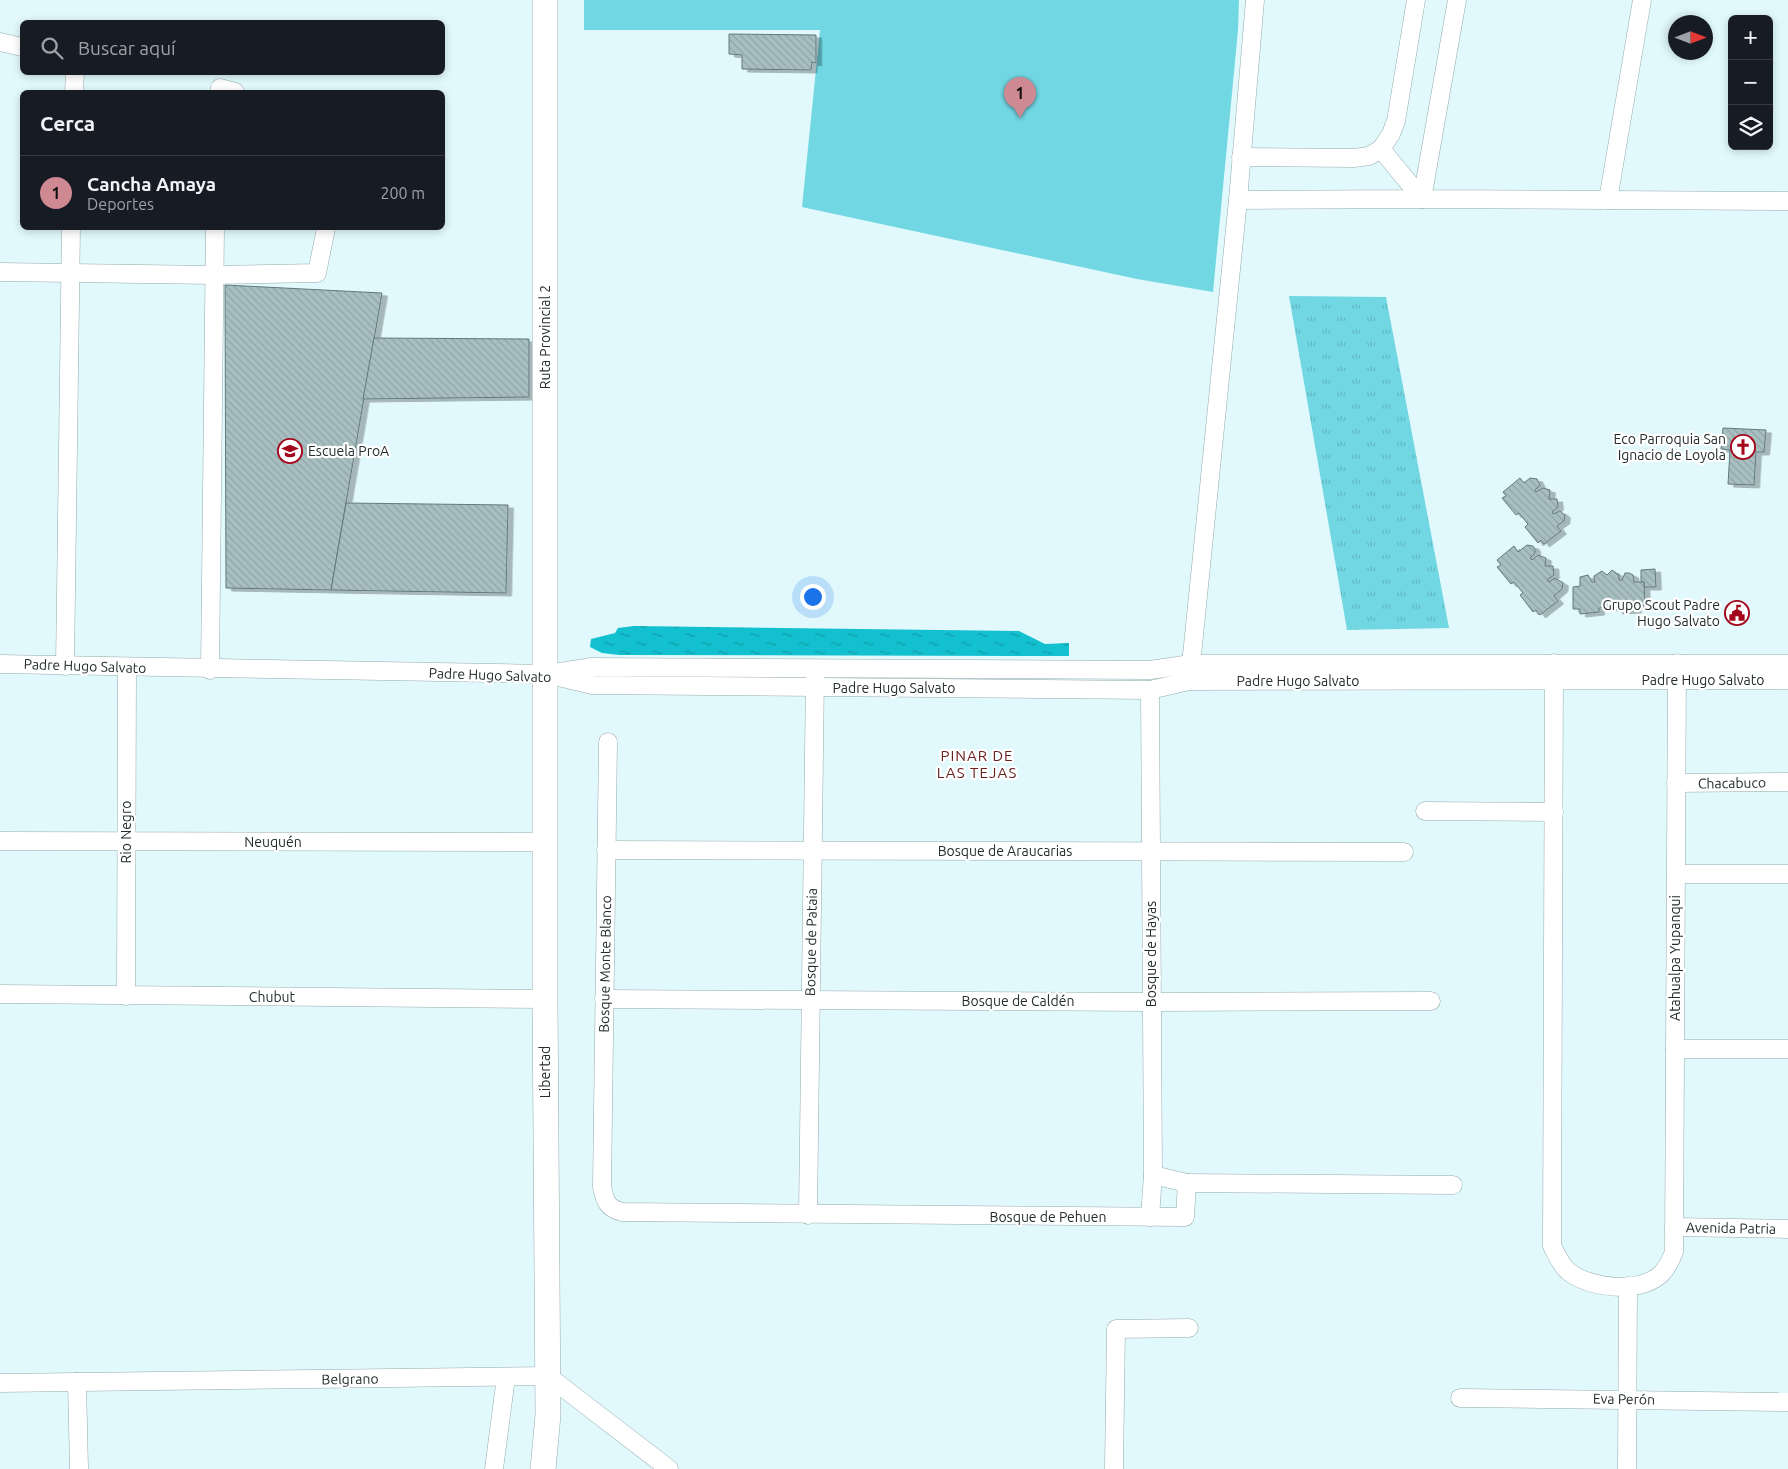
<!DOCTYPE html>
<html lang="es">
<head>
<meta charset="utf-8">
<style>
	:root { --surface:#171b24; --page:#242831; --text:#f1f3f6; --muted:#9ea1a6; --line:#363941; --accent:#ce8993 }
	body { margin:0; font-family:Ubuntu,sans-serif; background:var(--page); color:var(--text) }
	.controls { position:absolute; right:15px; top:15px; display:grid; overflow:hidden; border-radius:8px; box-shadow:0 2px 8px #0003 }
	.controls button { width:45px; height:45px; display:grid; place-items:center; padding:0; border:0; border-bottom:1px solid var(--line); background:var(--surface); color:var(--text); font:25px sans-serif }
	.compass { position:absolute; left:1668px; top:15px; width:45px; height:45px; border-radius:50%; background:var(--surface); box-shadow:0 2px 8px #0003; rotate:90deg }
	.you { position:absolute; left:812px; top:596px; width:18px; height:18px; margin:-12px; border:4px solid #fff; border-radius:50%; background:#1a73e8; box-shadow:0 0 0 8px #1a73e833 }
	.badge { display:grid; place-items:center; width:32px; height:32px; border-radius:50%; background:var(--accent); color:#111; font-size:16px; font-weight:700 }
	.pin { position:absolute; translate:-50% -41px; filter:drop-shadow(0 1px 2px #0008) }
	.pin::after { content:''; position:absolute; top:26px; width:18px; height:15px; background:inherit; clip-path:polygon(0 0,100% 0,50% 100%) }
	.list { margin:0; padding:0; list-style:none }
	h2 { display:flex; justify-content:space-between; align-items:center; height:65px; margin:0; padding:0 20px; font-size:21px }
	h2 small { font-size:16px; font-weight:400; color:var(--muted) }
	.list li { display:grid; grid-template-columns:32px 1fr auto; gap:15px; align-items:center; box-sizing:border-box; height:75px; padding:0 20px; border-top:1px solid var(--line) }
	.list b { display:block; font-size:19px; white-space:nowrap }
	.list p { margin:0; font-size:16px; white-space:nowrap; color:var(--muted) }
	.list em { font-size:16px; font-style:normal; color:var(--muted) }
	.icon { flex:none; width:28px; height:28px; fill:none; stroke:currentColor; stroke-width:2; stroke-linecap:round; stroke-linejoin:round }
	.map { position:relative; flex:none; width:1788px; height:1469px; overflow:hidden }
	.search { position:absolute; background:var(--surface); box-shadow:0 2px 8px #0003; left:20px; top:20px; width:425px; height:55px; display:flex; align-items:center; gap:12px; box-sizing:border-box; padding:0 18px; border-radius:8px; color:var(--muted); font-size:19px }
	.panel { position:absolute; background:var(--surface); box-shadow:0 2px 8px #0003; left:20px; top:90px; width:425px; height:140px; border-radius:8px }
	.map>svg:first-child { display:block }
	.grass { fill:url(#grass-tufts) }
	.garden { fill:#71d7e2 }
	.water { fill:url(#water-ripples) }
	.building { fill:url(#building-back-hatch); stroke:#63797c; filter:url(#shadow) }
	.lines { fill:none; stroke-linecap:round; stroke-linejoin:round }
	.street-casing { stroke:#94abad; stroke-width:19 }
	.secondary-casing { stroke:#94abad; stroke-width:26 }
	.street { stroke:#fff; stroke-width:18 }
	.secondary { stroke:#fff; stroke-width:25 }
	.labels { text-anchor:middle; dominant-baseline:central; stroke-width:4.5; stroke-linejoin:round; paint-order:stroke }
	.street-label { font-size:14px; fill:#242d2e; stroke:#fff }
	.poi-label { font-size:14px; fill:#242d2e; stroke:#fff; text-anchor:end }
	.neighbourhood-label { font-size:15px; letter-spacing:1px; fill:#672220; stroke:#fff }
</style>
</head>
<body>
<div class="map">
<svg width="1788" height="1469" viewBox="0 0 1788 1469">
	<defs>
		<pattern id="grass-tufts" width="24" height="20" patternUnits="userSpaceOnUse" patternTransform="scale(1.25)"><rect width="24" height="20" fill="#71d7e2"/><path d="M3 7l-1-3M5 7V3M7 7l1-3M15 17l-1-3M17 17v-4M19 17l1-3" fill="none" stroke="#62b9c2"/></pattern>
		<pattern id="water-ripples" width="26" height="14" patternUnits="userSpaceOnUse" patternTransform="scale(1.25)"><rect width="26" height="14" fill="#12c0cf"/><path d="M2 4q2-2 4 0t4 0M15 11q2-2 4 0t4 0" fill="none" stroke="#119ca8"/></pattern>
		<pattern id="building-back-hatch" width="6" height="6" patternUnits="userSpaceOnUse" patternTransform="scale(1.25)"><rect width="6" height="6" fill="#a8bfc2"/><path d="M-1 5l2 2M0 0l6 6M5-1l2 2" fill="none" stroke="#90a4a7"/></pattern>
		<filter id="shadow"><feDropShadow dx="5.5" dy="3" stdDeviation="0" flood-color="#0004"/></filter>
	</defs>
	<rect width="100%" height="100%" fill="#e1f9fc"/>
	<!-- grass -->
	<polygon class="grass" points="1289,296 1386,297 1449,628 1347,630"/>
	<!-- garden -->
	<polygon class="garden" points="584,0 1239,0 1238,30 1213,292 1137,279 802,207 820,30 584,30"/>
	<!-- water -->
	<polygon class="water" points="634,626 1019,631 1045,644 1069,643 1069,656 619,655 602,653 590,647 591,639 615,633 618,628"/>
	<!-- building -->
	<g class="building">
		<polygon points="729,34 816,35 816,63 812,62 811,70 742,69 742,55 729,54"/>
		<polygon points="225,285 382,293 331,590 226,588"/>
		<polygon points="374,338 529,339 529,397 363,399"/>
		<polygon points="1723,428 1766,430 1764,452 1756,452 1754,485 1728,484 1730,450 1721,449"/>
		<polygon points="1520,478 1524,483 1530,478 1537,479 1540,485 1535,490 1536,492 1543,488 1550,490 1549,499 1557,499 1558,507 1552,512 1553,514 1560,511 1565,515 1564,521 1557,526 1561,531 1544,544 1541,540 1538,543 1525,527 1528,524 1519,513 1516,515 1502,498 1506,496 1503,492"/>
		<polygon points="346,503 508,505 506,593 331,590"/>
		<polygon points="1527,545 1533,546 1535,549 1535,553 1530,558 1532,560 1538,555 1546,558 1545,566 1553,566 1554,575 1547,580 1549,582 1555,578 1563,583 1562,589 1554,596 1558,601 1540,615 1536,610 1533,612 1520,595 1523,593 1514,582 1511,584 1497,567 1501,565 1497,560 1514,546 1518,552"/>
		<polygon points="1655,569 1656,587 1644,587 1644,582 1641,582 1641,570"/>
		<polygon points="1612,570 1619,575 1619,580 1622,580 1625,573 1629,573 1633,575 1634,582 1644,582 1645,605 1635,605 1636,610 1617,611 1616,606 1599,608 1599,612 1580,614 1580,609 1573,609 1573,587 1580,586 1580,577 1588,575 1592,582 1595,582 1594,576 1602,571 1607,575"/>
	</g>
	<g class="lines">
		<defs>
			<g id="street">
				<polyline points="0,42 22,47"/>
				<polyline points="74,92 75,72"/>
				<polyline points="219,92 220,88 235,92"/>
				<polyline points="1381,149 1391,134 1396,121 1416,0"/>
				<polyline points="1241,157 1354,158 1369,156 1381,149 1422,199 1788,201"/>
				<polyline points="1238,200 1422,199 1457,0"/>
				<polyline points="1608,200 1642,0"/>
				<polyline points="0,272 213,275 317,273 326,228"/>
				<path d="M1554 663 1552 1246C1557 1255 1561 1266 1569 1272 1592 1289 1641 1294 1662 1273 1668 1267 1671 1259 1674 1252L1677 663"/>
				<polyline points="0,664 546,674 592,685 1150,690 1189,681 1788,680"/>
				<polyline points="65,666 71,228"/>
				<polyline points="210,670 215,228"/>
				<polyline points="554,673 592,667 1150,670 1191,664 1788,664"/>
				<polyline points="1190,675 1238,200 1255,0"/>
				<path d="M608 742 602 1187C605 1201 607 1208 622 1212L1185 1217 1187 1183 1453 1185"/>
				<polyline points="1676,783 1788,782"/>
				<polyline points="1425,811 1554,812"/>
				<polyline points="0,841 545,842"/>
				<polyline points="606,850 1404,852"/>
				<polyline points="1676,874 1788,874"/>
				<polyline points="0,994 545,999"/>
				<polyline points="126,996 127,668"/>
				<polyline points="604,999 1152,1002 1431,1001"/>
				<polyline points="1675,1049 1788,1049"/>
				<polyline points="1153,1175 1187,1183"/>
				<polyline points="808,1215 815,676"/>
				<polyline points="1150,1217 1153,1175 1150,690"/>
				<polyline points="1674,1227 1788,1229"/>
				<polyline points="77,1382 79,1469"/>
				<polyline points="0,1383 548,1376 669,1469"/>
				<polyline points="1460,1398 1788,1402"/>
				<polyline points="494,1469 506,1377"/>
				<polyline points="1114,1469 1116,1329 1189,1328"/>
				<polyline points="1627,1469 1628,1286"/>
			</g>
			<polyline id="secondary" points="543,1469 548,1415 545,999 545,0"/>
		</defs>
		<!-- street casing -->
		<use href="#street" class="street-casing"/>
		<!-- secondary casing -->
		<use href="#secondary" class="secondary-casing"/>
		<!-- street -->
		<use href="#street" class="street"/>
		<!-- secondary -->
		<use href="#secondary" class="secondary"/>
	</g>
	<!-- icons -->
	<defs>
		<symbol id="church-ring" viewBox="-11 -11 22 22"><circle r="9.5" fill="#fff" stroke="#a3071b" stroke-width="1.5"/><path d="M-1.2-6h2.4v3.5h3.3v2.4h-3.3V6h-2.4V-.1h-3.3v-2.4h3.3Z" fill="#a3071b"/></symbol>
		<symbol id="school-ring" viewBox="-11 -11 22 22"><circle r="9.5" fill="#fff" stroke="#a3071b" stroke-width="1.5"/><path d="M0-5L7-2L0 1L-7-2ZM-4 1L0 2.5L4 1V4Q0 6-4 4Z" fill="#a3071b"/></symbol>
		<symbol id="civic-ring" viewBox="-11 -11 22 22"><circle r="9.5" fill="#fff" stroke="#a3071b" stroke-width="1.5"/><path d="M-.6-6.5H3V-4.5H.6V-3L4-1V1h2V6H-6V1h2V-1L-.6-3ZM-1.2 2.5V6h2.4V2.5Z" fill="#a3071b"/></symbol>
	</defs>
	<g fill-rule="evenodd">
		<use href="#church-ring" x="1729" y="433" width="28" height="28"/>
		<use href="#school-ring" x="276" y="437" width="28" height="28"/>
		<use href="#civic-ring" x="1723" y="599" width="28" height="28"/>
	</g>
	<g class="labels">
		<!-- street labels -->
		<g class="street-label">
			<text transform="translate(545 337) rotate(-90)">Ruta Provincial 2</text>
			<text transform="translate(85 666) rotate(2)">Padre Hugo Salvato</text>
			<text transform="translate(490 675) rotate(2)">Padre Hugo Salvato</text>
			<text x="1703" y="680">Padre Hugo Salvato</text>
			<text x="1298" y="681">Padre Hugo Salvato</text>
			<text x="894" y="688">Padre Hugo Salvato</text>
			<text transform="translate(1732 783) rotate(-1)">Chacabuco</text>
			<text transform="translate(126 832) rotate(-90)">Rio Negro</text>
			<text x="273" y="842">Neuquén</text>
			<text x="1005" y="851">Bosque de Araucarias</text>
			<text transform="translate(811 942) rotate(-89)">Bosque de Pataia</text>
			<text transform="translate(1151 954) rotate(-90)">Bosque de Hayas</text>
			<text transform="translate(1675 958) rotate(-90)">Atahualpa Yupanqui</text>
			<text transform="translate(605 964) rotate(-89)">Bosque Monte Blanco</text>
			<text x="272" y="997">Chubut</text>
			<text x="1018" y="1001">Bosque de Caldén</text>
			<text transform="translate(545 1072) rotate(-90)">Libertad</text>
			<text x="1048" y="1217">Bosque de Pehuen</text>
			<text transform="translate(1731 1228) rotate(1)">Avenida Patria</text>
			<text transform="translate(350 1379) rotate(-1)">Belgrano</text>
			<text transform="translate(1624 1399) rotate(1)">Eva Perón</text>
		</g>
		<!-- poi labels -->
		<g class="poi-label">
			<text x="1726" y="439">Eco Parroquia San<tspan x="1726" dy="16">Ignacio de Loyola</tspan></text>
			<text x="308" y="451" text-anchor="start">Escuela ProA</text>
			<text x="1720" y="605">Grupo Scout Padre<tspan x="1720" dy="16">Hugo Salvato</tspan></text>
		</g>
		<!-- neighbourhood labels -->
		<g class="neighbourhood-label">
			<text x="977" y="755">PINAR DE<tspan x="977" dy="17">LAS TEJAS</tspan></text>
		</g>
	</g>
</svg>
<div class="controls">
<button>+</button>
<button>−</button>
<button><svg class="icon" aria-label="layers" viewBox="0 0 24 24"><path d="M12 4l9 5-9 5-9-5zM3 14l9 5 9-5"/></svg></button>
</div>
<svg class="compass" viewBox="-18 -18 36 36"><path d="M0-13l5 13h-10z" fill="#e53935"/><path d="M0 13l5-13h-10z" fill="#9ea1a6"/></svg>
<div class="you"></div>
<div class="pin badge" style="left:1020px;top:118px">1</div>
<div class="search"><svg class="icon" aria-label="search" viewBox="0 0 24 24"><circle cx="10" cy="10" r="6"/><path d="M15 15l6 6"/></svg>Buscar aquí</div>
<section class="panel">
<h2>Cerca<small></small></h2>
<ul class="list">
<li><span class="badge">1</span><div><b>Cancha Amaya</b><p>Deportes</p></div><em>200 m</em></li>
</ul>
</section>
</div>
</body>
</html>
